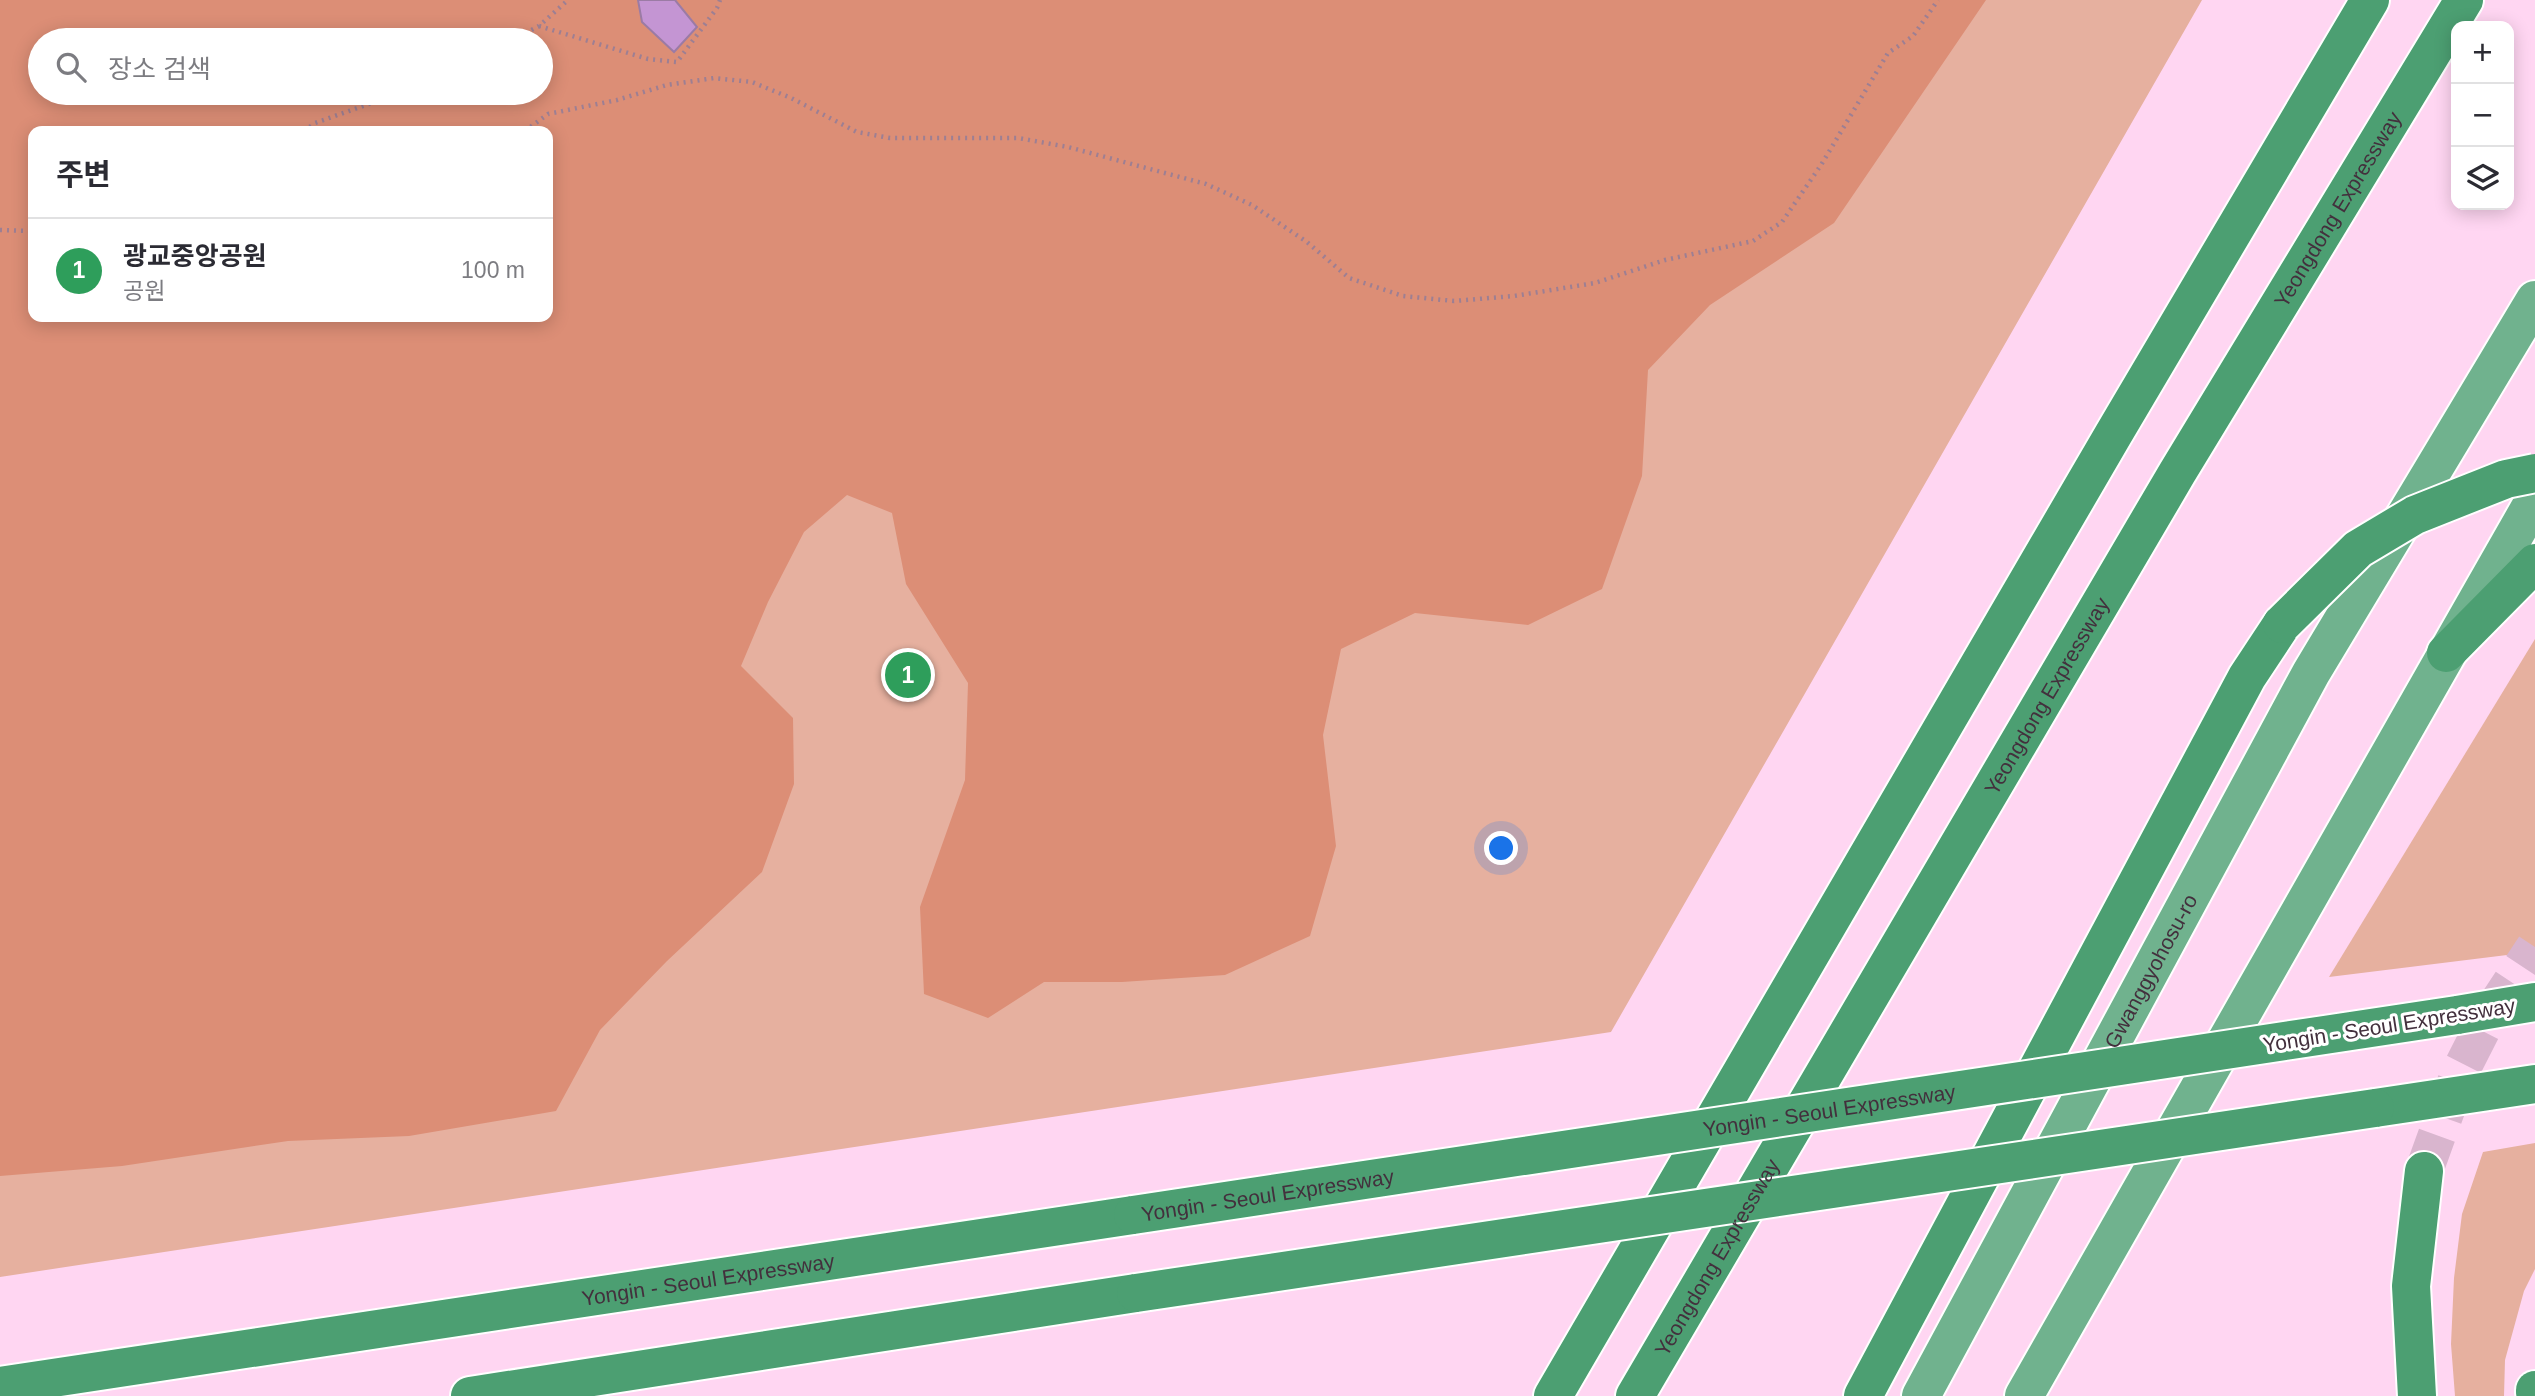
<!DOCTYPE html>
<html lang="ko">
<head>
<meta charset="utf-8">
<style>
	:root { --surface:#fff; --page:#f2f2f3; --text:#2b2b33; --muted:#7c7c81; --line:#e1e1e2; --accent:#0f766e }
	body { margin:0; font-family:Arial,"Noto Sans KR",sans-serif; background:var(--page); color:var(--text) }
	.controls { position:absolute; right:21px; top:21px; display:grid; overflow:hidden; border-radius:14px; box-shadow:0 4px 18px #0003 }
	.controls button { width:63px; height:63px; display:grid; place-items:center; padding:0; border:0; border-bottom:2px solid var(--line); background:var(--surface); color:var(--text); font:35px sans-serif }
	.you { position:absolute; left:1502px; top:849px; width:24px; height:24px; margin:-18px; border:5px solid #fff; border-radius:50%; background:#1a73e8; box-shadow:0 0 0 10px #1a73e833 }
	.badge { display:grid; place-items:center; width:46px; height:46px; border-radius:50%; background:var(--accent); color:#fff; font-size:23px; font-weight:700 }
	.pin { position:absolute; translate:-50% -50%; border:4px solid #fff; box-shadow:0 2px 7px #0006 }
	.list { margin:0; padding:0; list-style:none }
	h2 { display:flex; justify-content:space-between; align-items:center; height:91px; margin:0; padding:0 28px; font-size:30px }
	h2 small { font-size:23px; font-weight:400; color:var(--muted) }
	.list li { display:grid; grid-template-columns:46px 1fr auto; gap:21px; align-items:center; box-sizing:border-box; height:105px; padding:0 28px; border-top:2px solid var(--line) }
	.list b { display:block; font-size:26px; white-space:nowrap }
	.list p { margin:0; font-size:23px; white-space:nowrap; color:var(--muted) }
	.list em { font-size:23px; font-style:normal; color:var(--muted) }
	.icon { flex:none; width:38px; height:38px; fill:none; stroke:currentColor; stroke-width:2; stroke-linecap:round; stroke-linejoin:round }
	.map { position:relative; flex:none; width:2535px; height:1396px; overflow:hidden }
	.search { position:absolute; background:var(--surface); box-shadow:0 4px 18px #0003; left:28px; top:28px; width:525px; height:77px; display:flex; align-items:center; gap:18px; box-sizing:border-box; padding:0 24px; border-radius:38px; color:var(--muted); font-size:26px }
	.panel { position:absolute; background:var(--surface); box-shadow:0 4px 18px #0003; left:28px; top:126px; width:525px; height:196px; border-radius:14px }
	.map>svg:first-child { display:block }
	.green { fill:#e6b09f; fill-rule:evenodd }
	.forest { fill:#dc8e76; fill-rule:evenodd }
	.building { fill:#c495d3; stroke:#9b7ba5; stroke-width:2 }
	.lines { fill:none; stroke-linecap:round; stroke-linejoin:round }
	.motorway-tunnel { stroke:#d9b5ce; stroke-width:38; stroke-dasharray:38 19; stroke-linecap:butt }
	.trunk-casing { stroke:#fff; stroke-width:42 }
	.motorway-casing { stroke:#fff; stroke-width:42 }
	.path { stroke:#9d7f93; stroke-width:4.5; stroke-dasharray:2 5; stroke-linecap:butt }
	.trunk { stroke:#70b28e; stroke-width:38 }
	.motorway { stroke:#4c9f72; stroke-width:38 }
	.motorway-bridge-casing { stroke:#fff; stroke-width:42; stroke-linecap:butt }
	.motorway-bridge { stroke:#4c9f72; stroke-width:38 }
	.labels { text-anchor:middle; dominant-baseline:central; stroke-width:6; stroke-linejoin:round; paint-order:stroke }
	.street-label { font-size:21px; fill:#43303d; stroke:#fff }
</style>
</head>
<body>
<div class="map">
<svg width="2535" height="1396" viewBox="0 0 2535 1396">
	<rect width="100%" height="100%" fill="#ffd6f2"/>
	<!-- green -->
	<g class="green">
		<path d="M0 0H2202L1611 1032 0 1277ZM40 40H541V93H40ZM33 131H548V317H33Z"/>
		<polygon points="2535,639 2535,950 2507,955 2329,977"/>
		<polygon points="2535,1143 2535,1269 2524,1291 2505,1360 2504,1396 2455,1396 2451,1344 2454,1278 2462,1214 2483,1152"/>
	</g>
	<!-- forest -->
	<path class="forest" d="M0 0H1986L1834 223 1710 305 1648 370 1642 476 1602 589 1528 625 1415 613 1341 649 1323 735 1336 846 1310 936 1225 975 1122 982H1044L988 1018 924 994 920 907 965 780 968 683 906 584 892 513 847 495 804 532 768 602 741 666 793 718 794 784 762 872 667 961 600 1030 556 1111 409 1136 288 1141 122 1166 0 1176ZM40 40H541V93H40ZM33 131H548V317H33Z"/>
	<!-- building -->
	<polygon class="building" points="638,0 675,0 697,27 674,52 642,22"/>
	<g class="lines">
		<!-- motorway-tunnel -->
		<polyline class="motorway-tunnel" points="2424,1171 2459,1074 2486,1021 2535,947"/>
		<defs>
			<g id="trunk">
				<path id="s1" d="M1921 1396 2311 673 2535 300"/>
				<polyline points="2024,1396 2535,499"/>
			</g>
			<g id="motorway">
				<polyline points="2446,653 2535,563"/>
				<polyline points="2457,1015 2535,1002"/>
				<polyline points="2375,1108 2535,1084"/>
				<path id="s2" d="M0 1386 1133 1215"/>
				<polyline points="2535,1390 2535,1392"/>
				<polyline points="470,1396 1136,1293"/>
				<polyline points="1553,1396 2113,435 2370,0"/>
				<path id="s3" d="M1635 1396 2177 473 2464 0"/>
				<polyline points="1863,1396 2247,677 2282,624"/>
				<polyline points="2417,1396 2411,1286 2424,1171"/>
			</g>
		</defs>
		<!-- trunk casing -->
		<use href="#trunk" class="trunk-casing"/>
		<!-- motorway casing -->
		<use href="#motorway" class="motorway-casing"/>
		<!-- path -->
		<g class="path">
			<polyline points="539,26 648,59 677,62 717,8 720,0"/>
			<polyline points="513,40 539,26 568,0"/>
			<polyline points="304,131 315,123 400,93"/>
			<polyline points="525,131 548,114 617,100 667,85 714,78 752,82 791,98 857,132 890,138 1018,138 1068,147 1206,184 1252,205 1307,242 1349,278 1403,296 1454,301 1514,296 1595,283 1665,260 1753,241 1782,222 1821,165 1888,53 1913,36 1938,0"/>
			<polyline points="0,230 33,231"/>
		</g>
		<!-- trunk -->
		<use href="#trunk" class="trunk"/>
		<!-- motorway -->
		<use href="#motorway" class="motorway"/>
		<defs>
			<g id="motorway-bridge">
				<polyline points="2282,624 2358,549 2415,515 2506,479 2535,473"/>
				<path id="s4" d="M1133 1215 2457 1015"/>
				<polyline points="1136,1293 2375,1108"/>
			</g>
		</defs>
		<!-- motorway-bridge casing -->
		<use href="#motorway-bridge" class="motorway-bridge-casing"/>
		<!-- motorway-bridge -->
		<use href="#motorway-bridge" class="motorway-bridge"/>
	</g>
	<g class="labels">
		<!-- street labels -->
		<g class="street-label">
			<text stroke="none"><textPath href="#s3" startOffset="1379">Yeongdong Expressway</textPath></text>
			<text stroke="none"><textPath href="#s3" startOffset="812">Yeongdong Expressway</textPath></text>
			<text stroke="none"><textPath href="#s1" startOffset="483">Gwanggyohosu-ro</textPath></text>
			<text transform="translate(2389 1025) rotate(-9)">Yongin - Seoul Expressway</text>
			<text stroke="none"><textPath href="#s4" startOffset="704">Yongin - Seoul Expressway</textPath></text>
			<text stroke="none"><textPath href="#s4" startOffset="136">Yongin - Seoul Expressway</textPath></text>
			<text stroke="none"><textPath href="#s3" startOffset="161">Yeongdong Expressway</textPath></text>
			<text stroke="none"><textPath href="#s2" startOffset="716">Yongin - Seoul Expressway</textPath></text>
		</g>
	</g>
</svg>
<div class="controls">
<button>+</button>
<button>−</button>
<button><svg class="icon" aria-label="layers" viewBox="0 0 24 24"><path d="M12 4l9 5-9 5-9-5zM3 14l9 5 9-5"/></svg></button>
</div>
<div class="you"></div>
<div class="pin badge" style="left:908px;top:675px;background:#2e9e5b">1</div>
<div class="search"><svg class="icon" aria-label="search" viewBox="0 0 24 24"><circle cx="10" cy="10" r="6"/><path d="M15 15l6 6"/></svg>장소 검색</div>
<section class="panel">
<h2>주변<small></small></h2>
<ul class="list">
<li><span class="badge" style="background:#2e9e5b">1</span><div><b>광교중앙공원</b><p>공원</p></div><em>100 m</em></li>
</ul>
</section>
</div>
</body>
</html>
